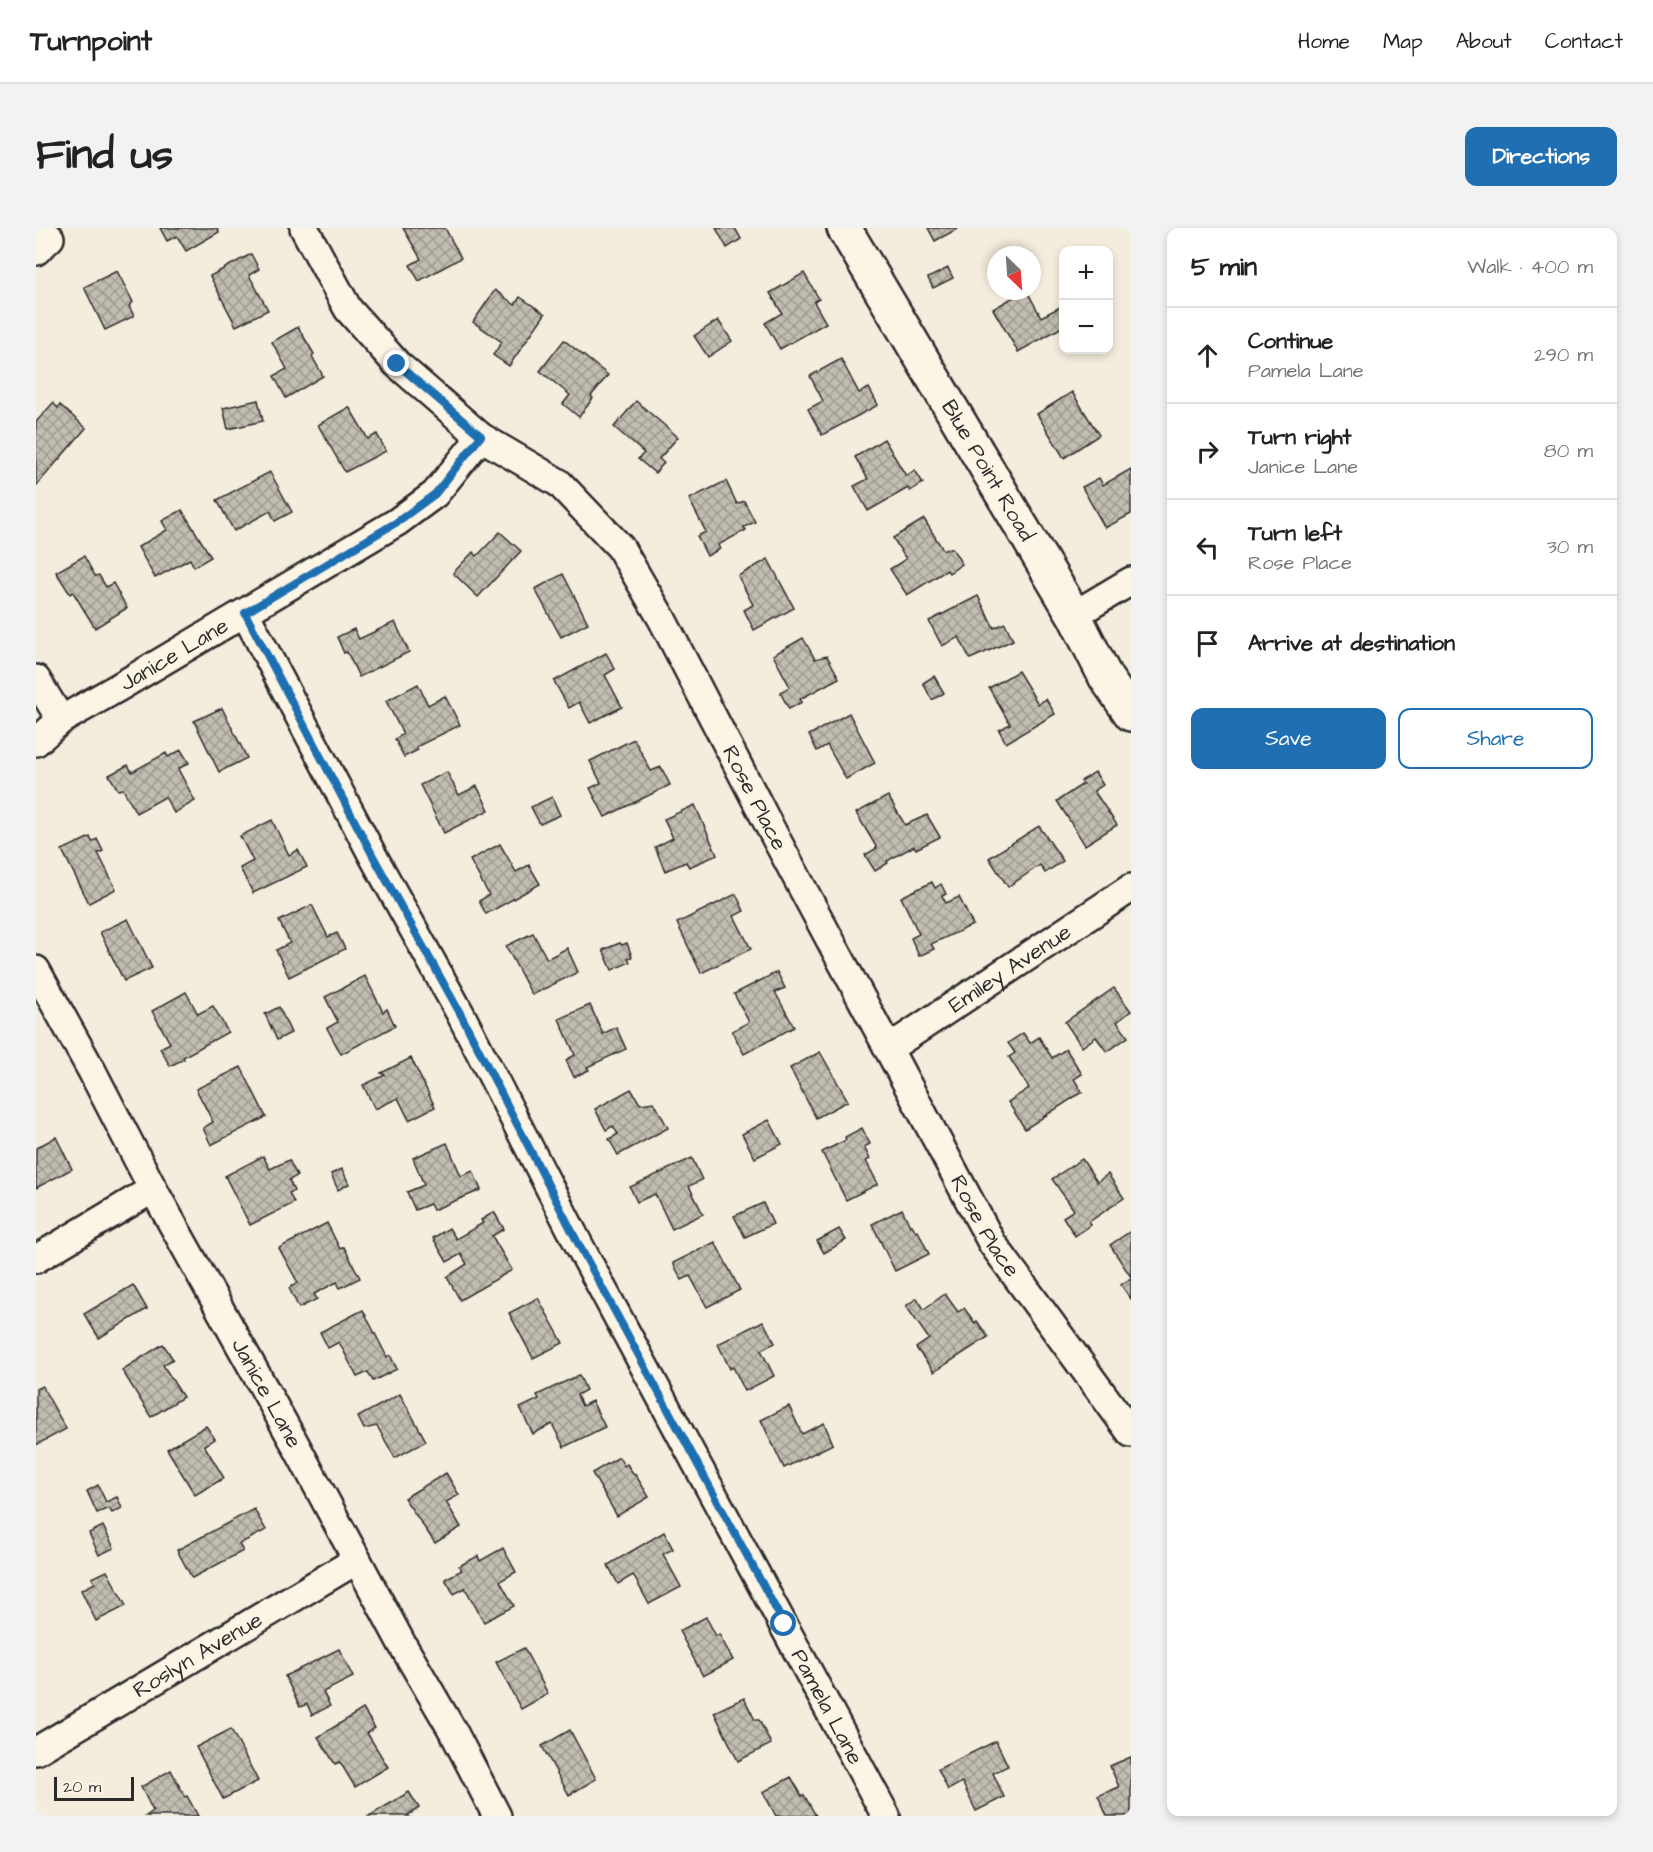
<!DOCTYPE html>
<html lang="en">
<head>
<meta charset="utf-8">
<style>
	:root { --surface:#fff; --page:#f2f2f2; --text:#222; --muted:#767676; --line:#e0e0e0; --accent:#1f6fb2 }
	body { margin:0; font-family:"Architects Daughter",sans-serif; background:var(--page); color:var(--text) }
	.controls { position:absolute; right:18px; top:18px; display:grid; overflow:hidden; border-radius:12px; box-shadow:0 3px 9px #0003 }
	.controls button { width:54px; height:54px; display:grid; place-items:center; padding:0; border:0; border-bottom:2px solid var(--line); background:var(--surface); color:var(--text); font:30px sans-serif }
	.compass { position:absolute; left:951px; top:18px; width:54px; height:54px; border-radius:50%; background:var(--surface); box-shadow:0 3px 9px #0003; rotate:155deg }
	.scale { position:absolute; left:18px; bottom:15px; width:80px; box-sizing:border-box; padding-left:6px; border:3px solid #2b2b2b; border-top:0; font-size:16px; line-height:21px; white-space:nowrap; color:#2b2b2b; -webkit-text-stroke:4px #fcf5e5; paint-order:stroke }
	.stop { position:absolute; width:18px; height:18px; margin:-14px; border:4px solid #1f6fb2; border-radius:50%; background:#fff }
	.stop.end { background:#1f6fb2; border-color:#fff; box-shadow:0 2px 6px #0008 }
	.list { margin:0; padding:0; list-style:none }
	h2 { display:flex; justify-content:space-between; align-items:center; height:78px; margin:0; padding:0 24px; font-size:26px }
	h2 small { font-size:20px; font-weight:400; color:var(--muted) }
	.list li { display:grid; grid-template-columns:39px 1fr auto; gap:18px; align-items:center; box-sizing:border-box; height:96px; padding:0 24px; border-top:2px solid var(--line) }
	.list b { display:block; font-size:22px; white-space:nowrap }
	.list p { margin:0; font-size:20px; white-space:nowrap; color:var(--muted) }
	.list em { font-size:20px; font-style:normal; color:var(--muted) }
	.actions { display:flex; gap:12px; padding:18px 24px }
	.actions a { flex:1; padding:14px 0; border:2px solid var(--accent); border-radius:12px; text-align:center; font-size:21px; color:var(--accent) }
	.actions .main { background:var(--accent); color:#fff }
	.icon { flex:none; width:33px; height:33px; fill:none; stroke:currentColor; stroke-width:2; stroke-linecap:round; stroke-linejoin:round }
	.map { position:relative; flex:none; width:1095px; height:1588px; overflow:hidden; border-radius:12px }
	header { display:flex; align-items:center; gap:36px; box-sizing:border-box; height:84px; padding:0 30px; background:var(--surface); border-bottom:2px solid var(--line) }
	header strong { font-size:28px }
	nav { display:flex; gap:33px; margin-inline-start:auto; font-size:21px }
	.intro { display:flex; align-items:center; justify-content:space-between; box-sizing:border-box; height:144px; padding:0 36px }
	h1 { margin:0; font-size:42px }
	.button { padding:15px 27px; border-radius:12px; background:var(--accent); color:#fff; font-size:21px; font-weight:700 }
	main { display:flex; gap:36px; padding:0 36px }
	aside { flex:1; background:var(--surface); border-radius:12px; box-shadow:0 3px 9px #0003 }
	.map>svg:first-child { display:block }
	.building { fill:url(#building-cross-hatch); stroke:#2b2b2b; stroke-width:1.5 }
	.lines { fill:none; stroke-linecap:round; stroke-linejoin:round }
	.minor-casing { stroke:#2b2b2b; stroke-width:32 }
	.tertiary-casing { stroke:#2b2b2b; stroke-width:38 }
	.minor { stroke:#fcf5e5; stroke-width:27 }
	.tertiary { stroke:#fcf5e5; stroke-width:33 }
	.route { stroke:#1f6fb2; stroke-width:8 }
	.labels { text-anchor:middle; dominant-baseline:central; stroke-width:6; stroke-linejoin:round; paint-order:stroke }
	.street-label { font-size:22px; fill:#2b2b2b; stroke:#fcf5e5 }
</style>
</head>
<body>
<header>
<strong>Turnpoint</strong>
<nav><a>Home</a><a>Map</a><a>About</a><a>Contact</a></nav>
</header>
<div class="intro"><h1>Find us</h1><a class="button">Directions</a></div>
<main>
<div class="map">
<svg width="1095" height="1588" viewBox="0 0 1095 1588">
	<defs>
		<pattern id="building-cross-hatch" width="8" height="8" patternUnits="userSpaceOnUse" patternTransform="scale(1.5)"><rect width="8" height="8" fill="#c2bdb1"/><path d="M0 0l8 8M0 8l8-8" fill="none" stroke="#9e9a90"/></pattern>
	</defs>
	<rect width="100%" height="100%" fill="#f4edde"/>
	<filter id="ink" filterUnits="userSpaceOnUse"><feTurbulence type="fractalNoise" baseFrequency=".0167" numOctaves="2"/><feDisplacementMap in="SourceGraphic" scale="12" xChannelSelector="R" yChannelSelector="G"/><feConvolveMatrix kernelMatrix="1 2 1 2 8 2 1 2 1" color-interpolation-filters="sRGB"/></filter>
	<g filter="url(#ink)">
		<!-- building -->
		<g class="building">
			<polygon points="124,0 181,0 183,4 150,23 141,8 131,13"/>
			<polygon points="367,0 409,0 425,30 383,53 374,37 385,31"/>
			<polygon points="680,0 699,0 705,11 691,20"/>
			<polygon points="892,0 923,0 899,13"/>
			<polygon points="215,26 223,41 213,47 232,82 200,98 174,48"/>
			<polygon points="912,40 917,50 897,60 892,50"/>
			<polygon points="81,43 97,74 93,78 98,88 69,102 48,59"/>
			<polygon points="768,45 783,71 778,74 790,95 744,121 729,95 746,85 734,65"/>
			<polygon points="459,62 479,77 484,69 509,86 473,138 457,127 466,114 437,94"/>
			<polygon points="988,63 991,63 1005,89 1028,77 1028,98 982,124 957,81"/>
			<polygon points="682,92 696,113 672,129 658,108"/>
			<polygon points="262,99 278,126 276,128 287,148 250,170 238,148 251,141 236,114"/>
			<polygon points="528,112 572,147 555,168 557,170 543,189 527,176 534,167 504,143"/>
			<polygon points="805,131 823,165 833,160 842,177 786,207 772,181 787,173 774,148"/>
			<polygon points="1036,164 1063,207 1028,230 1001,186"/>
			<polygon points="222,172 227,193 192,201 187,180"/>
			<polygon points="600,173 642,209 623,231 628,235 619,245 602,231 608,225 578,199"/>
			<polygon points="17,175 22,180 24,177 50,200 0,258 0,194"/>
			<polygon points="313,179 332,211 341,206 350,223 309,244 282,197"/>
			<polygon points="848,211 870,248 879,242 887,255 874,263 872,260 832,283 818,258 832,251 819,229"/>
			<polygon points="1095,241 1095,286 1069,300 1046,259 1063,250 1067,257"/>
			<polygon points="234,244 256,284 239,293 234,283 198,303 181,272"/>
			<polygon points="690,253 701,276 708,273 719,294 708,299 710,302 682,317 684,321 671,328 661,308 670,304 653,271"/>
			<polygon points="146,282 175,329 158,339 154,331 119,350 102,319 131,302 126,293"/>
			<polygon points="888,291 907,322 916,320 926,336 913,345 911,342 871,367 854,341 870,331 857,310"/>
			<polygon points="464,304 485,323 442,369 417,345 437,324 441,328"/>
			<polygon points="48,328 59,348 63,347 70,359 77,355 91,380 59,400 37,364 34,366 20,344"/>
			<polygon points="732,331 758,380 718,402 708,382 717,377 702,348"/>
			<polygon points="527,346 552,395 525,409 499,361"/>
			<polygon points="942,368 958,400 969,395 977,412 934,431 923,409 906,418 893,393"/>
			<polygon points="359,394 373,424 323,449 311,424 308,425 301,409 318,401 323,411"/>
			<polygon points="767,410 779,431 791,428 803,450 764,471 766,474 753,481 744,464 754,459 737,427"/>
			<polygon points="570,425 579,441 569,447 586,479 554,495 543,474 533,480 518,453"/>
			<polygon points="982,443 1002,476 1010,471 1019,486 970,515 963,502 974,496 953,460"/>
			<polygon points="898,448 908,465 896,472 887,455"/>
			<polygon points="382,456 392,477 409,468 424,497 380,519 382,522 368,529 359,511 367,506 350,473"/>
			<polygon points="186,480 211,530 183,544 158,493"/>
			<polygon points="813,485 839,535 810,551 791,517 781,523 773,507"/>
			<polygon points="598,511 615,543 625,539 634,557 569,589 554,560 565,555 554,533"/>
			<polygon points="145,522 153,535 142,541 159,573 138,585 129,569 100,585 87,561 82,562 73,547 92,537 96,544 130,525 132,529"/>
			<polygon points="411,544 423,567 441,558 453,582 408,605 384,557"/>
			<polygon points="1059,544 1067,557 1058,563 1081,597 1049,617 1021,573 1047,556 1045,553"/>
			<polygon points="852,568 869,597 891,587 904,609 880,621 878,618 851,633 852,635 839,643 829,627 841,620 820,585"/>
			<polygon points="516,569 524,587 504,596 495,579"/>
			<polygon points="659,577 681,627 653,639 650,634 629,643 619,619 637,610 628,591"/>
			<polygon points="236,592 253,627 262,622 271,639 217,665 204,640 217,633 204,608"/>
			<polygon points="1003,598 1027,633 1009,645 1004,637 972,659 953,630"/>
			<polygon points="54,609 56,614 61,611 67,623 62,625 80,661 53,675 26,622"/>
			<polygon points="464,616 480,644 493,637 504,656 450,686 443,673 453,667 434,632"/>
			<polygon points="896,654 899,660 905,656 910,666 906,668 910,675 923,669 937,697 895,716 898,721 883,728 875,710 883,706 865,669"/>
			<polygon points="700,666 708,683 698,688 715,721 665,745 641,695"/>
			<polygon points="276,677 292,709 301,705 309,721 253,749 240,722 254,715 243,693"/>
			<polygon points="92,691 116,740 88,753 64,704"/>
			<polygon points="497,705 511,731 531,720 542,744 496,767 470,718"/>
			<polygon points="584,715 586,717 591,715 596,729 592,730 594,734 576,742 567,722"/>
			<polygon points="741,744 749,760 739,764 758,799 708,826 696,803 713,794 698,766"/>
			<polygon points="329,748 347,784 351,781 359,798 305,826 291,800 302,794 289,769"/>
			<polygon points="1078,760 1095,783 1081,794 1092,809 1071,824 1060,809 1046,819 1029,794"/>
			<polygon points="150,764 162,786 177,778 192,804 147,829 148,831 134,838 124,820 134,815 116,783"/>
			<polygon points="554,777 567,806 580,799 590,821 551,839 553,842 538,849 530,832 539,827 523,791"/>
			<polygon points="243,779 255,805 241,812 229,786"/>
			<polygon points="987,805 994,815 1003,809 1016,830 1030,821 1046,846 1038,851 1046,864 989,901 972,874 993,860 973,829 979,825 972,815"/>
			<polygon points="784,824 812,873 780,890 754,840"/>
			<polygon points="375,830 399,879 373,892 362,870 339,881 327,857 349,847 345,845"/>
			<polygon points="205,839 230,889 175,917 167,900 177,894 160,861"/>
			<polygon points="595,861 604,876 618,874 632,900 582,927 573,911 582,906 577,898 570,902 559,881"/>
			<polygon points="733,892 746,916 719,930 706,906"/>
			<polygon points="826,900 834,916 828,919 834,931 830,933 842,956 810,972 786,924 810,912 809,909"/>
			<polygon points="20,909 36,941 0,960 0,920"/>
			<polygon points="411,915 425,948 437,943 445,962 397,982 394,976 379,982 371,964 388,957 377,930"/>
			<polygon points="227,928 234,941 253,932 261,948 253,952 258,963 253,965 258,975 214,997 189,948"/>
			<polygon points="656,930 666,952 653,958 667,986 636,1001 619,966 601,974 594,959"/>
			<polygon points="1046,931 1061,954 1072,946 1088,970 1053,994 1055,997 1039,1008 1027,989 1038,982 1016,951"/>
			<polygon points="306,941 313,956 302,962 295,946"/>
			<polygon points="727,975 737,996 709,1009 698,988"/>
			<polygon points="866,981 874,998 876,997 880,1004 882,1003 893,1026 859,1043 836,996"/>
			<polygon points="458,984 468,1001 456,1008 476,1042 424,1072 411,1049 431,1036 425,1026 411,1034 397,1010 413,1000 420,1011 447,995 445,992"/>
			<polygon points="291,995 304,1021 308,1019 324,1050 304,1060 301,1054 278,1066 281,1071 263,1080 253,1060 262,1055 243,1020"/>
			<polygon points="803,1001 810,1012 788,1025 781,1013"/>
			<polygon points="1095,1003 1095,1049 1074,1017"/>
			<polygon points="679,1014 704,1062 671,1079 654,1048 646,1052 637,1035"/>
			<polygon points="1095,1050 1095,1071 1085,1057"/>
			<polygon points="97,1057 111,1081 63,1110 48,1086"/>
			<polygon points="909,1066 922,1084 928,1080 939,1095 941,1093 952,1109 898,1144 880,1120 893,1111 870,1078 881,1070 888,1081"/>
			<polygon points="502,1070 527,1115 497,1130 473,1085"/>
			<polygon points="327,1082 351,1129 354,1127 361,1141 337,1153 332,1144 321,1149 303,1114 292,1120 284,1104"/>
			<polygon points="727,1093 739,1115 725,1122 738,1148 709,1163 697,1139 694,1141 682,1116"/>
			<polygon points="127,1116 137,1131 127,1137 147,1169 115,1189 86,1142"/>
			<polygon points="543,1147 550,1162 541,1167 546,1178 556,1173 569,1199 528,1219 516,1196 497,1206 484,1180 503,1171 501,1167"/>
			<polygon points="6,1158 30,1201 0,1217 0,1161"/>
			<polygon points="364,1166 390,1213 359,1230 341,1198 328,1201 322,1189"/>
			<polygon points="753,1178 766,1206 788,1195 797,1216 748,1240 725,1192"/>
			<polygon points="170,1198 179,1211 168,1217 188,1250 159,1267 131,1221"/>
			<polygon points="583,1229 588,1238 591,1236 598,1247 599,1246 613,1269 581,1288 556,1245"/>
			<polygon points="410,1245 423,1267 410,1274 425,1299 399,1315 368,1270"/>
			<polygon points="62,1257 70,1274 81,1269 86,1280 76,1285 73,1280 61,1285 51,1263"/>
			<polygon points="218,1281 230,1302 203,1316 207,1323 156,1350 141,1322"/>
			<polygon points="67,1298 78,1320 63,1327 53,1305"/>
			<polygon points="628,1304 637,1321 627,1326 645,1359 613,1376 597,1347 582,1356 572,1337"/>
			<polygon points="467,1320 480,1344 464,1353 478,1378 448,1394 429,1360 418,1366 409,1351 426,1342 423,1338 442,1328 444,1333"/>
			<polygon points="71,1343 90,1378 60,1393 45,1362 59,1355 56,1350"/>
			<polygon points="670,1389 680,1408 683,1406 697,1432 667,1448 643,1403"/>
			<polygon points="488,1420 512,1466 485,1481 460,1434"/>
			<polygon points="303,1421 317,1449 287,1464 294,1478 276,1487 271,1476 264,1479 249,1448"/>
			<polygon points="708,1470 719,1492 723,1492 735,1516 702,1533 678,1484"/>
			<polygon points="327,1481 339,1500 331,1505 352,1539 319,1559 304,1534 299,1536 282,1509"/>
			<polygon points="195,1501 222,1553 187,1571 160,1519"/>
			<polygon points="534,1502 560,1551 533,1567 506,1518"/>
			<polygon points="960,1513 972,1538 957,1545 968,1569 940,1583 926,1554 912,1562 902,1541"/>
			<polygon points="1095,1529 1095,1588 1071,1588 1062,1568 1083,1559 1074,1538"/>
			<polygon points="135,1542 149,1569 151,1568 162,1588 110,1588 117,1583 105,1559"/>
			<polygon points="755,1549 766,1568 768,1567 780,1588 740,1588 727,1564"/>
			<polygon points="373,1564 383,1580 372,1587 373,1588 333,1588"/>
		</g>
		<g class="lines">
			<defs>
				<g id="minor">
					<path id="s1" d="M268 0 312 81 361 136 445 209 523 255 584 319 626 391 737 605 956 1015 1095 1205"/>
					<polyline points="0,23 14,10"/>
					<path id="s2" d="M209 385 337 628 424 785 543 1017 850 1588"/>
					<polyline points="1038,387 1095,353"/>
					<polyline points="0,451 25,492"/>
					<path id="s3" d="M0 514 25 492 83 459 361 294 399 266 445 209"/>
					<path id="s4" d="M0 742 56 843 117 961 258 1214 366 1416 418 1505 461 1588"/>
					<path id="s5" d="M852 821 1095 660"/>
					<polyline points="0,1031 117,961"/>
					<path id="s6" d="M0 1523 321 1332"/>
				</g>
				<g id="tertiary">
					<path id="s7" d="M808 0 1038 387 1070 450 1095 486"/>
				</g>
			</defs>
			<!-- minor casing -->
			<use href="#minor" class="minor-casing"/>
			<!-- tertiary casing -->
			<use href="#tertiary" class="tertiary-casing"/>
			<!-- minor -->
			<use href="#minor" class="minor"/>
			<!-- tertiary -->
			<use href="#tertiary" class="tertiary"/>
		</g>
	</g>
	<g class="lines" filter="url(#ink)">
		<!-- route -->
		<polyline class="route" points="361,136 445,208 399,266 361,294 209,385 337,628 424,785 543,1017 748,1396"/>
	</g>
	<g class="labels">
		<!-- street labels -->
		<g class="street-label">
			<text stroke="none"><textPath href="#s7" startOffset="282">Blue Point Road</textPath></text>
			<text stroke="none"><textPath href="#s3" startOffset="164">Janice Lane</textPath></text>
			<text stroke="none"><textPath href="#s1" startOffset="741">Rose Place</textPath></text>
			<text stroke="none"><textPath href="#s5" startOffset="146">Emiley Avenue</textPath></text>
			<text stroke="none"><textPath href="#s1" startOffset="1227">Rose Place</textPath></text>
			<text stroke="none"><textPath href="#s4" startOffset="482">Janice Lane</textPath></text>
			<text stroke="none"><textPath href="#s6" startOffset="188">Roslyn Avenue</textPath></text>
			<text stroke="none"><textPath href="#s2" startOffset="1239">Pamela Lane</textPath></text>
		</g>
	</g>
</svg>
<div class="controls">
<button>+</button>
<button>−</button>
</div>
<svg class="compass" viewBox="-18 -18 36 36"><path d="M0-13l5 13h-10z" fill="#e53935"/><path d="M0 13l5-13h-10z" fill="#767676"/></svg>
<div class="scale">20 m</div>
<div class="stop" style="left:748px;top:1396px"></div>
<div class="stop end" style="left:361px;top:136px"></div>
</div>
<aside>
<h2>5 min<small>Walk · 400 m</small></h2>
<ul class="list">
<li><svg class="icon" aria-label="ahead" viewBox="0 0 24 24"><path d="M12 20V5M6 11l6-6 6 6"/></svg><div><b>Continue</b><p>Pamela Lane</p></div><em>290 m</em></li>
<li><svg class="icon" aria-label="right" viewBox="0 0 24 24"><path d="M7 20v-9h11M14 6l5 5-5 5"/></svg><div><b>Turn right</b><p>Janice Lane</p></div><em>80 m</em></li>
<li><svg class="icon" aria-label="left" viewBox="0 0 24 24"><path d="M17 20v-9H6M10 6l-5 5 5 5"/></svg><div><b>Turn left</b><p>Rose Place</p></div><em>30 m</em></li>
<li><svg class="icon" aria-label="arrive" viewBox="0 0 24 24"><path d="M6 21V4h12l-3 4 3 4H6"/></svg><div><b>Arrive at destination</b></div></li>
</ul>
<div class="actions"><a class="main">Save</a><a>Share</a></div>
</aside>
</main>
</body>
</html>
